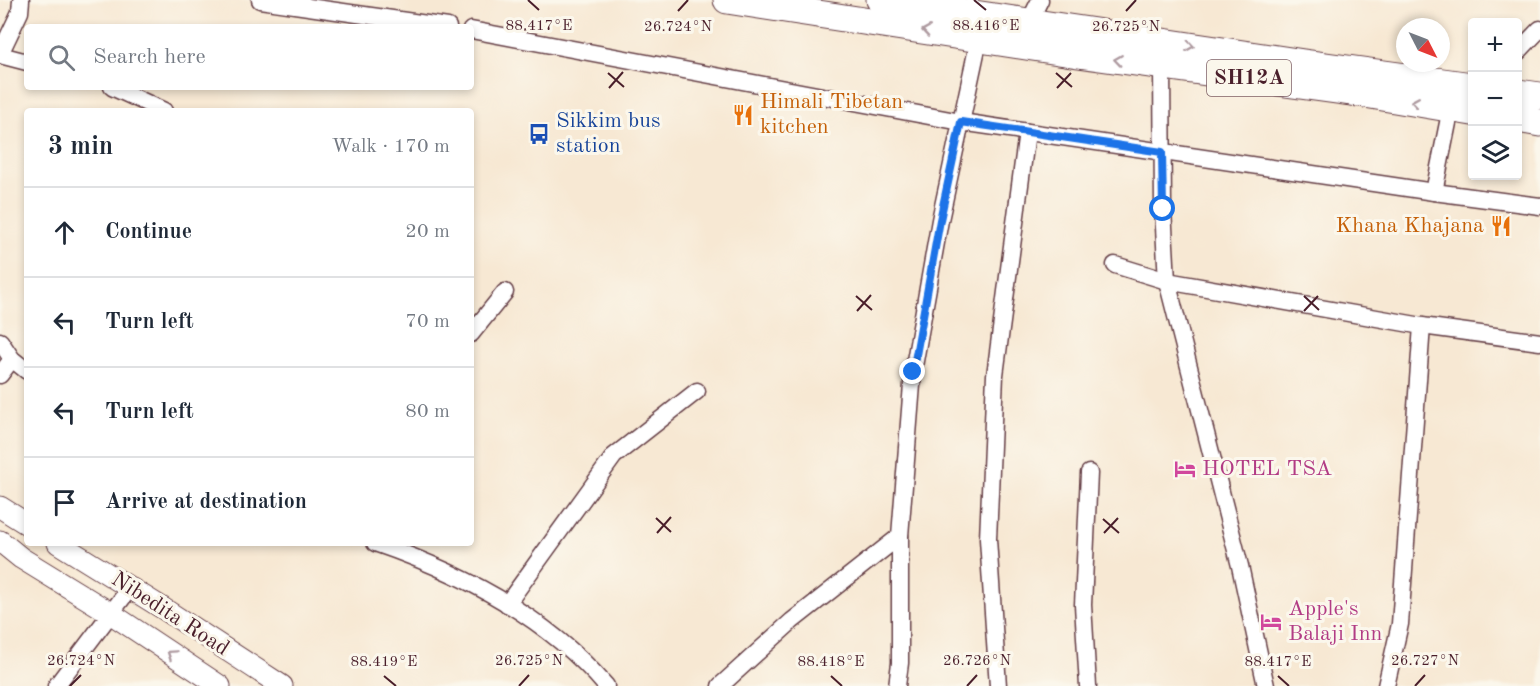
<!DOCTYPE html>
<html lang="en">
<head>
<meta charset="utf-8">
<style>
	:root { --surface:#fff; --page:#f6f6f7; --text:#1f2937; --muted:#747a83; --line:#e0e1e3 }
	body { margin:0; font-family:"Old Standard TT",serif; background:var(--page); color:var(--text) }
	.controls { position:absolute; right:18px; top:18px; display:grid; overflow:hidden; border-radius:6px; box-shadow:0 3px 9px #0003 }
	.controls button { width:54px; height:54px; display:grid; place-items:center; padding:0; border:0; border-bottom:2px solid var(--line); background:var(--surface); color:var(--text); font:30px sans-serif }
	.compass { position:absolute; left:1396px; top:18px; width:54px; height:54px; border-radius:50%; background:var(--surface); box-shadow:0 3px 9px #0003; rotate:132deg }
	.stop { position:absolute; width:18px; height:18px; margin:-14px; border:4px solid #1a73e8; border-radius:50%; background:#fff }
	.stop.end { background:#1a73e8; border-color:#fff; box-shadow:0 2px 6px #0008 }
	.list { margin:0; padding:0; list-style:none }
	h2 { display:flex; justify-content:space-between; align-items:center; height:78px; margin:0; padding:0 24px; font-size:26px }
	h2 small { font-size:20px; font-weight:400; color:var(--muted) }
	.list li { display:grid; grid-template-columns:39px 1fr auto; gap:18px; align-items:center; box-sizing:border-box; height:90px; padding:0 24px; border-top:2px solid var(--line) }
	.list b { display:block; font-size:22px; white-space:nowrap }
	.list em { font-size:20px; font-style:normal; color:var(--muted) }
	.icon { flex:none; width:33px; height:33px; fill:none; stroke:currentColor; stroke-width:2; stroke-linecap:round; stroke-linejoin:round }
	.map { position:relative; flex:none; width:1540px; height:686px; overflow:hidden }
	.search { position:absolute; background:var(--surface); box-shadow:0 3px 9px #0003; left:24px; top:24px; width:450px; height:66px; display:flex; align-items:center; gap:15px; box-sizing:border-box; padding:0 21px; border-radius:6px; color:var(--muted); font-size:22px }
	.panel { position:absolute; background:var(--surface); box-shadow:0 3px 9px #0003; left:24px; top:108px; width:450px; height:438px; border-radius:6px }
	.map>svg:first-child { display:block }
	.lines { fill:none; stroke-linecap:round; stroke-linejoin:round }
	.minor-casing { stroke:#643d44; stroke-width:19 }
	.tertiary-casing { stroke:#643d44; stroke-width:23 }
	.primary-casing { stroke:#643d44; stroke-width:29 }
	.minor { stroke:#fff; stroke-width:16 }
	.tertiary { stroke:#fff; stroke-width:21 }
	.primary { stroke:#fff; stroke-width:27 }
	.oneway { stroke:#ae9aa0 }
	.route { stroke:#1a73e8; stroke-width:8 }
	.ticks { fill:none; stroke:#4a1f2b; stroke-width:2 }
	.labels { text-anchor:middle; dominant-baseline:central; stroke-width:6; stroke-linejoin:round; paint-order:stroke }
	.shield { fill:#fbf7ec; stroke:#7f6065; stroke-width:1.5 }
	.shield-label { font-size:21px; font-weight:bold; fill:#4a1f2b }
	.food-label { font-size:22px; fill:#c56008; stroke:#fbf7ec; text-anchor:start }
	.transit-label { font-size:22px; fill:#164399; stroke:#fbf7ec; text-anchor:start }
	.hotel-label { font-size:22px; fill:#b23c85; stroke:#fbf7ec; text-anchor:start }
	.street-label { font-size:22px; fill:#4a1f2b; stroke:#fbf7ec }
	.ticks-label { font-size:15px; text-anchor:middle; fill:#4a1f2b; stroke:#fbf7ec; stroke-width:6; stroke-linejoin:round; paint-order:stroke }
</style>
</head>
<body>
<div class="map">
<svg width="1540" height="686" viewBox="0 0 1540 686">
	<rect width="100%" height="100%" fill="#fbf7ec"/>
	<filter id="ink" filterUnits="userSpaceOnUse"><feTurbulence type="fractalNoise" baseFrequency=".0167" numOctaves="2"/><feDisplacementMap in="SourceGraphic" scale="12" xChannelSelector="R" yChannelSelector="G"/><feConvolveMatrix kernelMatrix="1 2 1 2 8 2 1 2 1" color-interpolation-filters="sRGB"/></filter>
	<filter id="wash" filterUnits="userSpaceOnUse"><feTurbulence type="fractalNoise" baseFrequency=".008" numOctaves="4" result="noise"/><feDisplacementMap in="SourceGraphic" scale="24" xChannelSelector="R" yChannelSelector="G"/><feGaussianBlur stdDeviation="1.35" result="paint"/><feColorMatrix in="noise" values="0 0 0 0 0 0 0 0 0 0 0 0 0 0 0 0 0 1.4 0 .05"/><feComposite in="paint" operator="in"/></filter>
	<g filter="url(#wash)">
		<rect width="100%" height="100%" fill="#f7e8d3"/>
	</g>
	<g filter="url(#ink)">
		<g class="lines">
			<defs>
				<g id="minor">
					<polyline points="260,0 448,27"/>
					<polyline points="1029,22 1040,0"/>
					<polyline points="471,30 961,122 1434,192 1540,206"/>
					<polyline points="1518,52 1540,29"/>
					<polyline points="0,54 20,12 21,0"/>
					<polyline points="0,55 27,62"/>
					<polyline points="1162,66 1163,209 1167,281 1240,566 1266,686"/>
					<polyline points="112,87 164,111"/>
					<polyline points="1434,192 1451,108"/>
					<polyline points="1115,265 1167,281 1422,326 1540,342"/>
					<polyline points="471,334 505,292"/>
					<polyline points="0,341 12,359 27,371"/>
					<polyline points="0,375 12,359"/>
					<path d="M375 543C460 572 547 617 606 686"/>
					<polyline points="507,604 614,456 697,391"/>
					<polyline points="56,686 130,588"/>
					<polyline points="720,686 792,621 900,536"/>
					<polyline points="897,686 900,663 900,536 913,372 940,220 979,39"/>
					<polyline points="998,686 988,539 995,375 1027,132"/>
					<polyline points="1088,686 1083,605 1089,473"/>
					<polyline points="1386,686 1400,624 1422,326"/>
				</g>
				<g id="tertiary">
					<polyline points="0,507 27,524"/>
					<polyline points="0,541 21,558 104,609 220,686"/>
					<polyline points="58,543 164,609 282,686"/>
				</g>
				<g id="primary">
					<polyline points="727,0 1078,54 1365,94 1472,112"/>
					<polyline points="880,0 1304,63 1472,86"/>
					<polyline points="1518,93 1540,96"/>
					<polyline points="1518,119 1540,123"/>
				</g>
			</defs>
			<!-- minor casing -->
			<use href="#minor" class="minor-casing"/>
			<!-- tertiary casing -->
			<use href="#tertiary" class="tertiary-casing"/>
			<!-- primary casing -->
			<use href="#primary" class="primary-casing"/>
			<!-- minor -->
			<use href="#minor" class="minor"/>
			<!-- tertiary -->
			<use href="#tertiary" class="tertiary"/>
			<!-- primary -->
			<use href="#primary" class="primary"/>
		</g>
		<!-- one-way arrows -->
		<defs><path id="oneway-chevron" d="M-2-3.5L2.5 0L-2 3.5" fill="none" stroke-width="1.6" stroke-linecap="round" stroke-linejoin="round" transform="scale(1.5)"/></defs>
		<g class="oneway">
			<use href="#oneway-chevron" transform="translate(926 31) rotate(-171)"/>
			<use href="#oneway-chevron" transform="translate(1190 46) rotate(8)"/>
			<use href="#oneway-chevron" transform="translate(1118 60) rotate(-172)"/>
			<use href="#oneway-chevron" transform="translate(1415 102) rotate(-171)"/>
			<use href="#oneway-chevron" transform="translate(171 654) rotate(-146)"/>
		</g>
	</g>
	<g class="lines" filter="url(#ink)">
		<!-- route -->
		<polyline class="route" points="913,372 940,220 961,122 1162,152 1163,209"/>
	</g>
	<!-- ticks -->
	<path class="ticks" d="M528 0 539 10M974 0 986 10M678 11 688 0M1126 11 1136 0M608 73 624 87M1056 73 1072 87M609 88 623 72M1057 88 1071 73M856 296 872 310M1304 296 1319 310M857 311 871 295M1304 311 1318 296M656 518 671 532M1103 519 1119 533M657 533 671 517M1104 533 1118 518M384 676 396 686M831 676 842 686M1278 676 1289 686M70 686 81 675M519 686 529 675M967 686 977 675M1415 686 1425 675"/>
	<!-- icons -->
	<defs>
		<symbol id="restaurant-bare" viewBox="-9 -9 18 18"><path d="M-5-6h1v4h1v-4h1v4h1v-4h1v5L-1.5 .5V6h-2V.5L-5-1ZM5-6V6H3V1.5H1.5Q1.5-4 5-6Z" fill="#e8710a" stroke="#fbf7ec" stroke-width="2.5" paint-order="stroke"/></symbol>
		<symbol id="bus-bare" viewBox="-9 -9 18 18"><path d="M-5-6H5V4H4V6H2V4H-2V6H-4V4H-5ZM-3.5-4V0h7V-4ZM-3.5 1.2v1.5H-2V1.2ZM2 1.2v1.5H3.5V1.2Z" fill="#1a4fb4" stroke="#fbf7ec" stroke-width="2.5" paint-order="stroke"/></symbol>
		<symbol id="hotel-bare" viewBox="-9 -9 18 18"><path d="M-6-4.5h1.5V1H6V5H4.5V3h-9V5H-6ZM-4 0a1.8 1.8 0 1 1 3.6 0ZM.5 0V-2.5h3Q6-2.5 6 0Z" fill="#d1479c" stroke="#fbf7ec" stroke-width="2.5" paint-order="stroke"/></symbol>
	</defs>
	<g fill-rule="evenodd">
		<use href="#restaurant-bare" x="728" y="100" width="30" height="30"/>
		<use href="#bus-bare" x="524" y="119" width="30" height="30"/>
		<use href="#restaurant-bare" x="1486" y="211" width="30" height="30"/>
		<use href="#hotel-bare" x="1170" y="454" width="30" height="30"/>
		<use href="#hotel-bare" x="1256" y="607" width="30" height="30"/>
	</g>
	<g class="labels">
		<!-- shield labels -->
		<rect class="shield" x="1207" y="60" width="84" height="36" rx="4.5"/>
		<g class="shield-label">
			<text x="1249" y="78">SH12A</text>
		</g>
		<!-- food labels -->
		<g class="food-label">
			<text x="760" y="102">Himali Tibetan<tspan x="760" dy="25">kitchen</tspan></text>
			<text x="1484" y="226" text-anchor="end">Khana Khajana</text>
		</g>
		<!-- transit labels -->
		<g class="transit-label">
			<text x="556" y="121">Sikkim bus<tspan x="556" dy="25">station</tspan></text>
		</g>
		<!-- hotel labels -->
		<g class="hotel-label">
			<text x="1202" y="469">HOTEL TSA</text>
			<text x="1288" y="609">Apple's<tspan x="1288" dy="25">Balaji Inn</tspan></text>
		</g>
		<!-- street labels -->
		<g class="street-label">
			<text transform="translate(170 614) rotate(33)">Nibedita Road</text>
		</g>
	</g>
	<g class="ticks-label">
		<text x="539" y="30">88.417°E</text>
		<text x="986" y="30">88.416°E</text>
		<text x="678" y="31">26.724°N</text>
		<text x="1126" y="31">26.725°N</text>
		<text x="81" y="665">26.724°N</text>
		<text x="529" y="665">26.725°N</text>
		<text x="977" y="665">26.726°N</text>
		<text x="1425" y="665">26.727°N</text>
		<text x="384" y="666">88.419°E</text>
		<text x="831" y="666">88.418°E</text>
		<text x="1278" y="666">88.417°E</text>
	</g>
</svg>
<div class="controls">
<button>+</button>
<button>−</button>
<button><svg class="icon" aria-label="layers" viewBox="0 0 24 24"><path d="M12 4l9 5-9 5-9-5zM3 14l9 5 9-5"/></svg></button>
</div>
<svg class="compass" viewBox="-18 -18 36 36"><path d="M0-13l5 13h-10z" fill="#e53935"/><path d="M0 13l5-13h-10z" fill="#747a83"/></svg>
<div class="stop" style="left:1163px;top:209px"></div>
<div class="stop end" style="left:913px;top:372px"></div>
<div class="search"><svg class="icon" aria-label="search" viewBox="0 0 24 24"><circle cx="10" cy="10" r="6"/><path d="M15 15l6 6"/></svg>Search here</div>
<section class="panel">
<h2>3 min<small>Walk · 170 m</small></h2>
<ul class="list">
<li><svg class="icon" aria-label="ahead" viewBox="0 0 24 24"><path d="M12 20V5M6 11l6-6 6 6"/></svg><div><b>Continue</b></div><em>20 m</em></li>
<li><svg class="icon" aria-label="left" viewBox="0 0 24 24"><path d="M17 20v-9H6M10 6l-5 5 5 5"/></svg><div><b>Turn left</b></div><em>70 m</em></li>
<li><svg class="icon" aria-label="left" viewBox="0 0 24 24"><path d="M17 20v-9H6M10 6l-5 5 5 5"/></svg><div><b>Turn left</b></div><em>80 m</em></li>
<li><svg class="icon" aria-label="arrive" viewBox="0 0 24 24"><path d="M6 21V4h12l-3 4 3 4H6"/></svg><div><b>Arrive at destination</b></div></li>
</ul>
</section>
</div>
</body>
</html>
